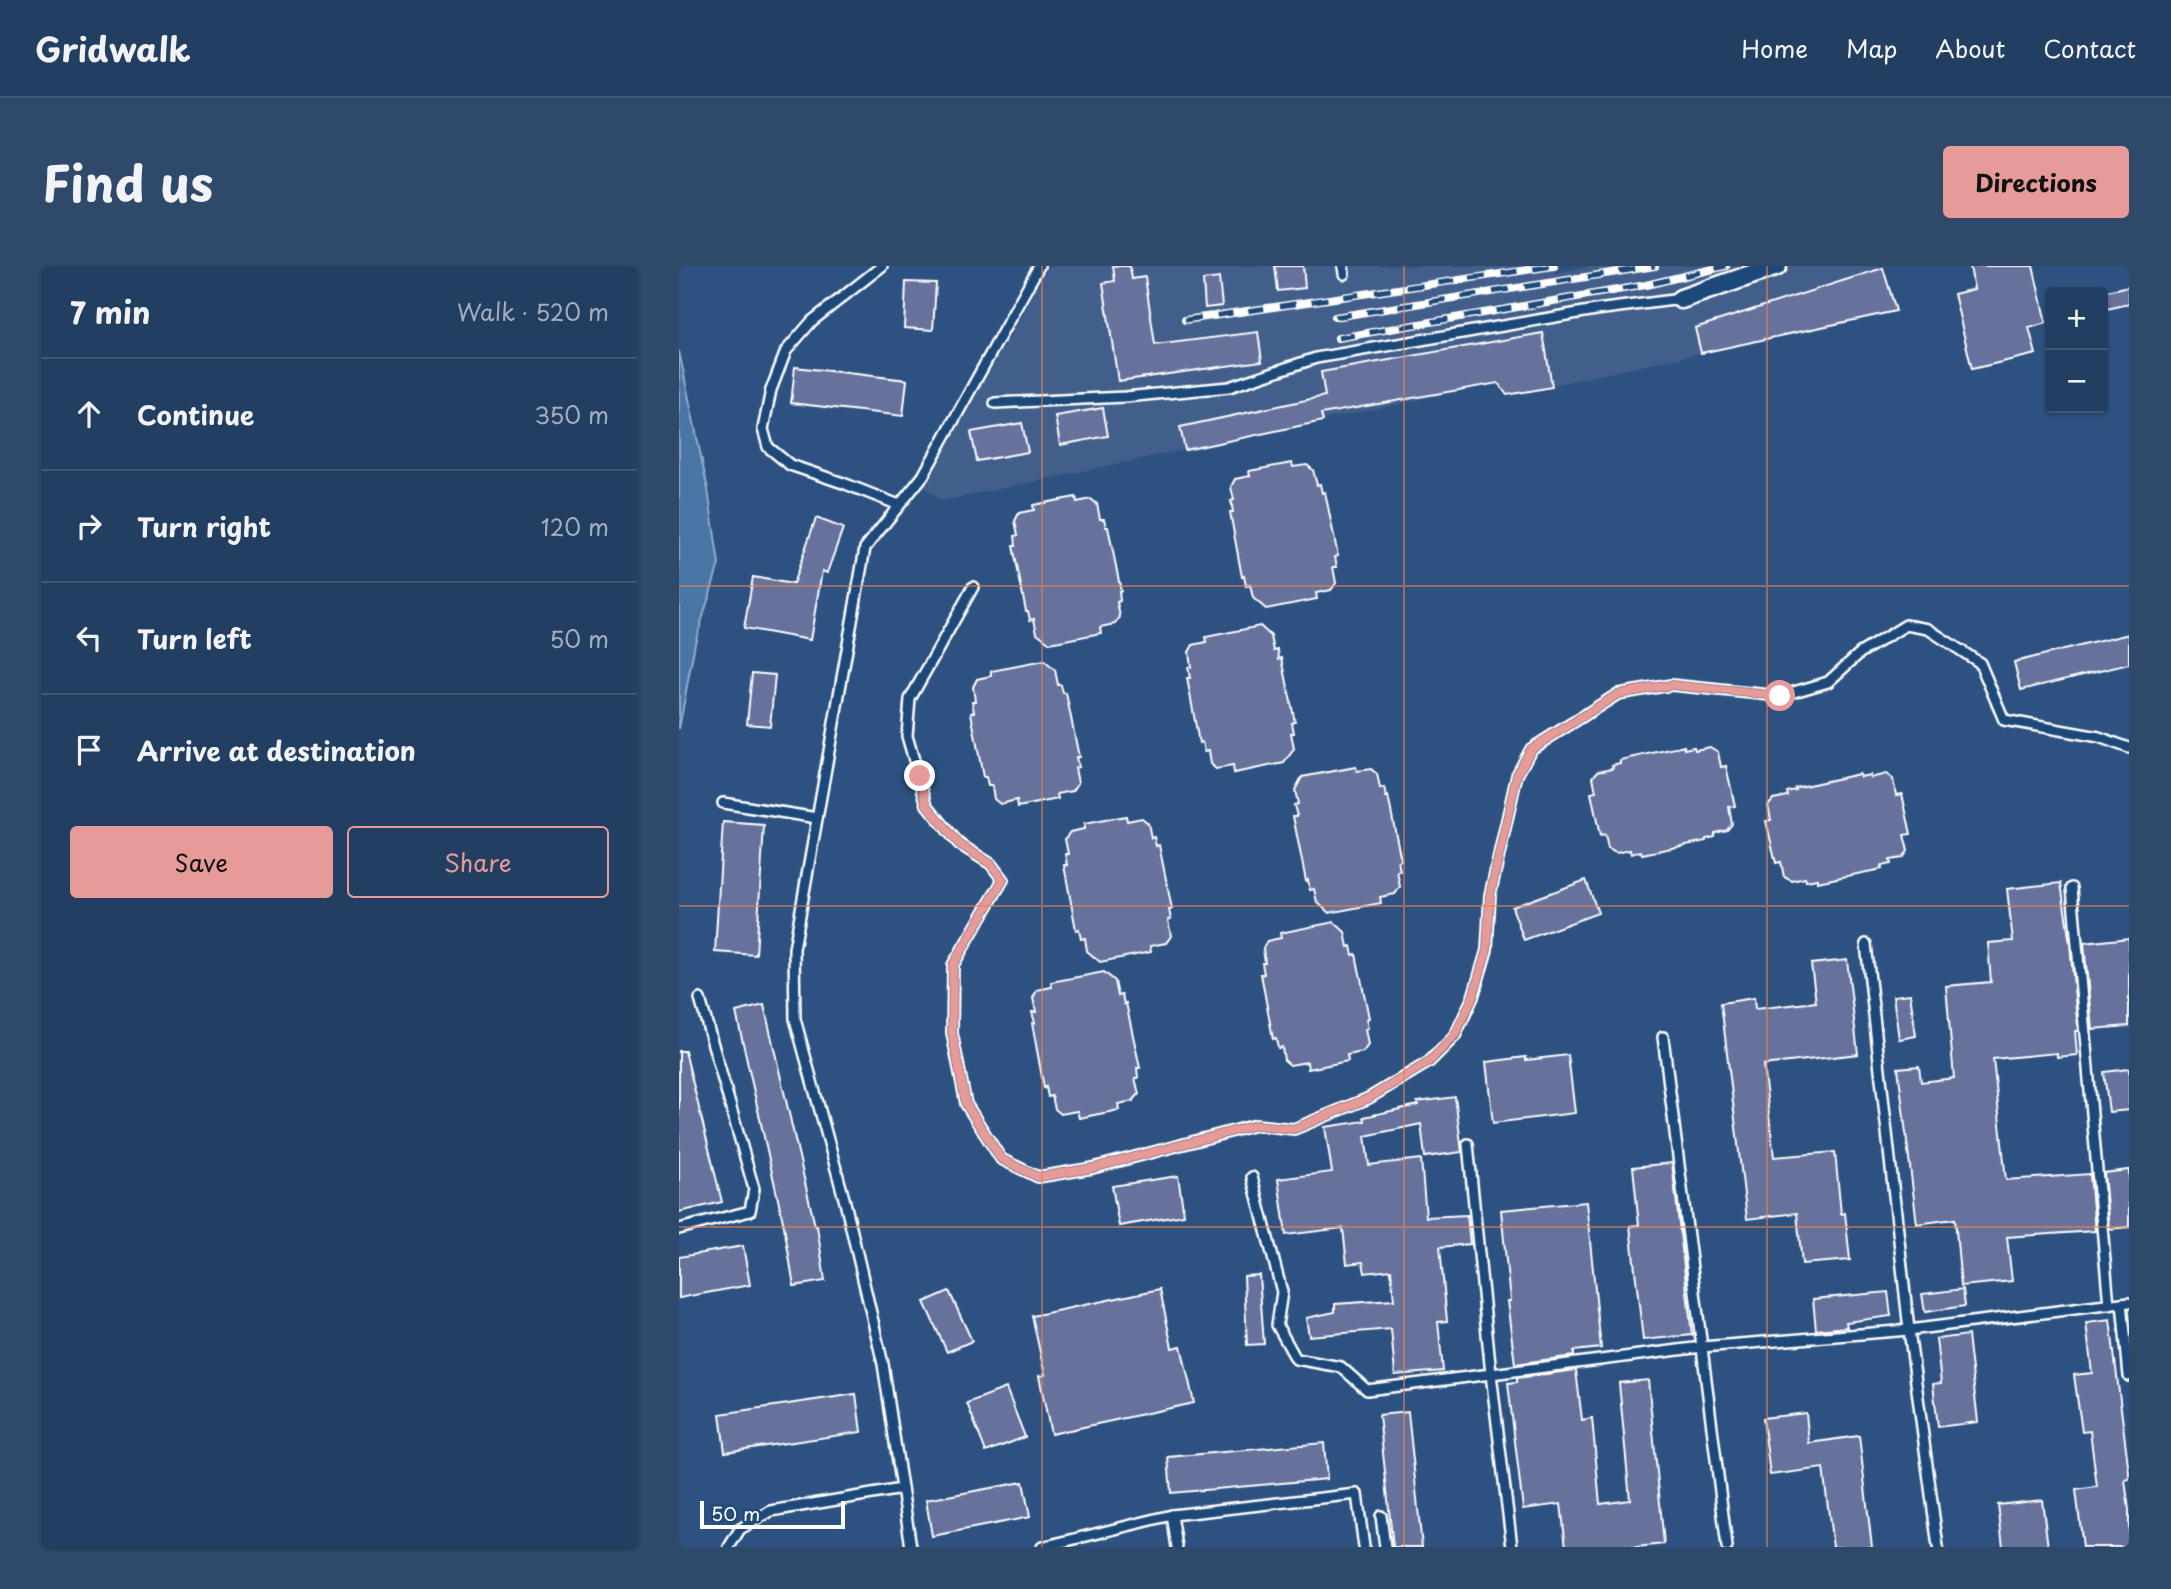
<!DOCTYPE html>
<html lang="en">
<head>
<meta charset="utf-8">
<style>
	:root { --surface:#223e61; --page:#2e496a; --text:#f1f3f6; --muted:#a2aebd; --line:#3f5776; --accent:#e69b98 }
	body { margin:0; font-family:"Playpen Sans",sans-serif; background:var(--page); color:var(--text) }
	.controls { position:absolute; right:21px; top:21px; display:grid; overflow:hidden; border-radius:7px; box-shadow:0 2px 5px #0004 }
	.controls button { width:63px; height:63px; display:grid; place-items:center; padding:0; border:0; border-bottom:2px solid var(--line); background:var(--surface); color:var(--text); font:35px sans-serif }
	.scale { position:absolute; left:21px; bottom:18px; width:145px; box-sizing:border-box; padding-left:7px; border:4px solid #fff; border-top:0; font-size:19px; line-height:24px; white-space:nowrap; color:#fff; -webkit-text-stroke:5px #1f4a7a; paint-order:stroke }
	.stop { position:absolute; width:21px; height:21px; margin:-16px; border:5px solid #e69b98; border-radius:50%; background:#fff }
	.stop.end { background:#e69b98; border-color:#fff; box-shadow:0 2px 7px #0008 }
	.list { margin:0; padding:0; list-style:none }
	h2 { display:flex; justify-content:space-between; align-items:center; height:91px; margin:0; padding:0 28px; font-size:30px }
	h2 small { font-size:23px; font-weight:400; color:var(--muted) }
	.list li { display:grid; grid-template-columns:46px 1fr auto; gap:21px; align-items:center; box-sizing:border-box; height:112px; padding:0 28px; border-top:2px solid var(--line) }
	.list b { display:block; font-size:26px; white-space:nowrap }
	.list em { font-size:23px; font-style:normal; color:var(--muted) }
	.actions { display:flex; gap:14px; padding:21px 28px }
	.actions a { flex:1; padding:16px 0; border:2px solid var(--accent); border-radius:7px; text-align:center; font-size:24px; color:var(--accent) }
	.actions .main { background:var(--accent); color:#111 }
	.icon { flex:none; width:38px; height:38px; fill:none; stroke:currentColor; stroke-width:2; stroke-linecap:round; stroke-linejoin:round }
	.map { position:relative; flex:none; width:1450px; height:1281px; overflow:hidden; border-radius:7px }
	header { display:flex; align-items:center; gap:42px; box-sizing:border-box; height:98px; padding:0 35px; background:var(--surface); border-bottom:2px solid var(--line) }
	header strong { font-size:33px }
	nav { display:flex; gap:38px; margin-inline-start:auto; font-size:24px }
	.intro { display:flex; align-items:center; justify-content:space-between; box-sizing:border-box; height:168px; padding:0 42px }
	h1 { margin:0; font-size:49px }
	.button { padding:18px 32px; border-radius:7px; background:var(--accent); color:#111; font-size:24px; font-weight:700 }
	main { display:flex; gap:42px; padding:0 42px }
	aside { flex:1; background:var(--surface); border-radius:7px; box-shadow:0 2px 5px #0004 }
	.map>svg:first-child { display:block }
	.built { fill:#425e8b }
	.water { fill:#4976a5; stroke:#92adc9; stroke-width:2 }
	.building { fill:#66719c; stroke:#fff; stroke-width:2 }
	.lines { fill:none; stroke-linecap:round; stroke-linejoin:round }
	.lane-casing { stroke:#fff; stroke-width:14 }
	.street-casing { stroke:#fff; stroke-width:23 }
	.lane { stroke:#1f4a7a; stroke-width:9 }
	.street { stroke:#1f4a7a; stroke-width:18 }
	.rail-casing { stroke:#fff; stroke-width:8 }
	.rail { stroke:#1f4a7a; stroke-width:5; stroke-dasharray:16; stroke-linecap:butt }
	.route { stroke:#e69b98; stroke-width:9 }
	.grid { fill:none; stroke:#ee8249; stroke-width:2; stroke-opacity:0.55 }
</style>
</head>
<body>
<header>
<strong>Gridwalk</strong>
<nav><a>Home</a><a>Map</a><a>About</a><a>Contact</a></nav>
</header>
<div class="intro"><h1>Find us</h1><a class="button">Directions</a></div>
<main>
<aside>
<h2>7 min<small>Walk · 520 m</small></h2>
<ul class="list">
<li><svg class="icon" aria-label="ahead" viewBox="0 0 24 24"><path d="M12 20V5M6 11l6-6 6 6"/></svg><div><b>Continue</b></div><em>350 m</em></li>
<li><svg class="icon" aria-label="right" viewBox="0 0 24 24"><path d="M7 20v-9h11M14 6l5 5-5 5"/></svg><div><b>Turn right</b></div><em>120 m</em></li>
<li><svg class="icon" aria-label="left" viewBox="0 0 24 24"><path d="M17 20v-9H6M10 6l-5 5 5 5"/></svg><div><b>Turn left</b></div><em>50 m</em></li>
<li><svg class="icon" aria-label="arrive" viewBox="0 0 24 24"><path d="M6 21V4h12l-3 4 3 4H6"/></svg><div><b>Arrive at destination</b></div></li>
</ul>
<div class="actions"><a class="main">Save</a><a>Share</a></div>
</aside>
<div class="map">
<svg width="1450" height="1281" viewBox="0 0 1450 1281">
	<rect width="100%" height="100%" fill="#2d5281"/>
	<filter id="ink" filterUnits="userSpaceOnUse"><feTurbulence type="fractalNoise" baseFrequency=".0143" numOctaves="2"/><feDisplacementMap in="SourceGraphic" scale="14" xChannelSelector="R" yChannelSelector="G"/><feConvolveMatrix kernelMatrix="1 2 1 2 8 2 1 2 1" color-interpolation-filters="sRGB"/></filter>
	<g filter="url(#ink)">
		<!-- built -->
		<polygon class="built" points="370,0 875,0 876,7 911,0 1204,0 1217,45 828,129 819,117 263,235 246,221"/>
		<!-- water -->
		<polygon class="water" points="0,85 29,224 40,298 16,377 0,463"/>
		<!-- building -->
		<g class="building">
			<polygon points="434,0 451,0 453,13 466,11 476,79 579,66 583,95 439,115 424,17 436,15"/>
			<polygon points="596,0 624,0 626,22 599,25"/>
			<polygon points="1291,0 1354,0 1367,57 1350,62 1357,88 1293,103 1275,28 1295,23"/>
			<polygon points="1204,2 1217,45 1022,87 1016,62"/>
			<polygon points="540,12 543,40 526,42 524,14"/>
			<polygon points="227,16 257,17 254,64 225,62"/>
			<polygon points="1450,20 1450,38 1424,44 1424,26"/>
			<polygon points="864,67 873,121 828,129 819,117 642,148 644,155 506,184 501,161 646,130 642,106"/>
			<polygon points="116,101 228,114 224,150 112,137"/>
			<polygon points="424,142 429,170 381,179 376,150"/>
			<polygon points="343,157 349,186 298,195 292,166"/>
			<polygon points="613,197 614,201 628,199 634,204 638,219 641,218 643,227 646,226 659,290 656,291 658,301 654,301 657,317 652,324 637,327 638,333 587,343 574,332 571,319 567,320 565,310 563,311 551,246 554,246 552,235 555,234 552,221 556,213 571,210 570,205"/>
			<polygon points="397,231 398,236 412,233 418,238 421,253 425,253 427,261 429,261 442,325 440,325 441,335 438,336 441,351 436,358 421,361 422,367 371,377 358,367 355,353 351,354 349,345 347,345 334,280 337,280 336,270 339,269 336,255 340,247 355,244 354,239"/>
			<polygon points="137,252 164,262 148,307 143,305 131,374 65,362 74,311 114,318"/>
			<polygon points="581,360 592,370 595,385 599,384 600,393 603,392 616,456 613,457 615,467 612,467 615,483 605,497 555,507 554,500 537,503 531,498 529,485 525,486 523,476 520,477 508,412 511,412 509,401 512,401 510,386 514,379 528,376 527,371"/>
			<polygon points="1450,368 1450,398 1342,424 1335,396"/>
			<polygon points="365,395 376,404 379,419 382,419 384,427 387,427 400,491 397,491 399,501 396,502 399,517 394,525 378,528 379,533 339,541 338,534 321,538 315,533 313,520 309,520 307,511 304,511 292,447 295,446 293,435 296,435 294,421 298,413 312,410 312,405"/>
			<polygon points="73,407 96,409 91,460 68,458"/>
			<polygon points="1005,480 1005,483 1015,481 1016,484 1031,481 1039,486 1042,501 1047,500 1056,540 1050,541 1053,558 1048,564 1036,567 1036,571 1027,573 1027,575 963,588 962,585 952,588 951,584 937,587 929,583 926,569 921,570 912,527 917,526 914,511 919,505 934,502 933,499 941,497 941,494"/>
			<polygon points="677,501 678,505 692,503 698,508 701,523 705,522 707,531 709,530 722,594 719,595 721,605 718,605 721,621 716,628 701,631 702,637 650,647 638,636 635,623 631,624 629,614 627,615 614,550 618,550 615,539 619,538 616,524 623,511"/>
			<polygon points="1180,508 1181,511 1191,509 1191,512 1207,508 1214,513 1217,529 1223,528 1232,568 1225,569 1229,585 1224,592 1211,594 1212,598 1202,600 1203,603 1138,616 1138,613 1127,615 1126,612 1113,615 1105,611 1102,596 1097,597 1087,555 1092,554 1089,539 1094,533 1109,530 1108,526 1117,524 1116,522"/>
			<polygon points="447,550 448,555 463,552 469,557 472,572 475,571 477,580 480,579 493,643 490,644 492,653 489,654 492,670 487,677 471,680 472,686 421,696 408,685 406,672 402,673 400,663 397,664 385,599 388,599 386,588 389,588 386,573 391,566 405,563 405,558"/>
			<polygon points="44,556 85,559 77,689 36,686"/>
			<polygon points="907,614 919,647 845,674 833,641"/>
			<polygon points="1382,617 1391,678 1399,765 1396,765 1398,789 1378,791 1378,787 1314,793 1327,914 1411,908 1416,965 1328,971 1333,1015 1282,1020 1276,953 1238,958 1219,802 1240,800 1242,816 1275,812 1267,720 1312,716 1309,677 1334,675 1328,623"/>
			<polygon points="655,656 666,666 669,681 672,680 674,689 677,688 690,752 687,753 689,763 686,763 689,779 684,786 668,789 669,795 629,803 628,796 611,799 605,794 603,781 599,782 597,772 594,773 582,708 585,708 583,697 586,697 584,682 588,675 602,672 601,667"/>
			<polygon points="1450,672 1450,760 1413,763 1405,677"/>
			<polygon points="1168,694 1179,788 1084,799 1095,891 1156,886 1162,948 1166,947 1171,994 1123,998 1118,947 1068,953 1042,737 1075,732 1076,743 1137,736 1132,698"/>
			<polygon points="425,706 436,715 439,730 443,729 445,738 447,737 461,802 458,802 459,812 456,812 460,828 454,835 439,838 440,844 400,852 398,845 382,848 376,843 373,830 369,831 367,821 365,822 353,757 356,757 353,746 357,746 354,732 358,724 373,721 372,716"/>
			<polygon points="1231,728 1237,770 1220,773 1214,730"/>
			<polygon points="85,739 136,960 138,960 146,1015 115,1020 105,960 57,746"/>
			<polygon points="0,785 6,785 43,936 0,946"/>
			<polygon points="889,789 896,847 814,857 807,796 847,791 847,794"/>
			<polygon points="1450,803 1450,844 1430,846 1425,806"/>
			<polygon points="776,831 783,886 746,891 742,858 686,870 690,899 742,893 747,951 788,949 791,978 761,981 768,1055 759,1056 764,1105 716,1109 712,1063 630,1070 627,1052 656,1046 656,1038 715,1034 712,1004 686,1007 684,996 668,998 664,962 607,969 599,913 653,906 646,861 686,855 685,851 739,839 738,836"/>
			<polygon points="993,897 1013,1069 964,1074 951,960 960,959 954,901"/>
			<polygon points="1450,904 1450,961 1430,963 1425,907"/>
			<polygon points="499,910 505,949 440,960 433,920"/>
			<polygon points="907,936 922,1082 895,1085 895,1090 836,1098 828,1035 831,1035 822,944"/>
			<polygon points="64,980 71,1019 0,1032 0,991"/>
			<polygon points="580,1009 585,1078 568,1079 565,1010"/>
			<polygon points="481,1023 493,1082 502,1080 515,1137 372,1168 360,1110 366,1109 353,1050"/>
			<polygon points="1284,1023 1286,1040 1246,1046 1243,1028"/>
			<polygon points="270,1025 293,1075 268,1086 245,1036"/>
			<polygon points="1209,1026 1212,1050 1167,1056 1168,1061 1137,1064 1134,1033"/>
			<polygon points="1431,1054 1450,1207 1450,1213 1446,1214 1450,1244 1450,1281 1404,1281 1397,1224 1418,1221 1411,1165 1403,1166 1395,1109 1413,1107 1407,1057"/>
			<polygon points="1289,1069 1299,1156 1259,1161 1254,1118 1262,1117 1257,1073"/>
			<polygon points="897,1104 903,1154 913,1152 921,1238 951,1234 940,1117 969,1114 985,1278 957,1281 887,1281 882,1238 844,1243 829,1117 838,1116 838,1112"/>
			<polygon points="327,1122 346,1171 307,1186 288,1137"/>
			<polygon points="177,1128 182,1166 46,1186 41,1148"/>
			<polygon points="729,1146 743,1281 714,1281 700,1149"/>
			<polygon points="1127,1147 1130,1177 1180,1170 1193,1281 1154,1281 1144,1202 1091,1209 1084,1152"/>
			<polygon points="645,1177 648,1213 492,1227 489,1191"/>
			<polygon points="344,1216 351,1251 253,1270 247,1234"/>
			<polygon points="1363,1234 1369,1281 1324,1281 1319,1239"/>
		</g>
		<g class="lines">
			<defs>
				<g id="lane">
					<polyline points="203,0 133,55 107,85 92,124 84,163 89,181 111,199 164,217 220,239"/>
					<polyline points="664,0 665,8"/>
					<polyline points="316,137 446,131 550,121 637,92 917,44 1002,33"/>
					<polyline points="294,321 231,433 228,470 248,539 280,578 312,598 324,614 274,699 273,767 287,838 322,893 359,911 414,902 577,859 615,863 690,832 750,796 776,770 794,731 808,684 811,629 838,509 852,483 939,428 992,419 1101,430 1149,416 1181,387 1227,359 1249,363 1301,397 1325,454 1420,471 1450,482"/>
					<polyline points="44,537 138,552"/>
					<polyline points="1393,622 1430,1039"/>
					<polyline points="1187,678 1230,1064 1259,1281"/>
					<polyline points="984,771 1048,1281"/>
					<polyline points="573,911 603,1026 598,1059 617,1093 662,1101 688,1124 812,1108 789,878"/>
					<polyline points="0,963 71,945 75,923 21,733"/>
					<polyline points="1443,1037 1450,1110"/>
					<polyline points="493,1249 498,1281"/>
					<polyline points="702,1250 706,1281"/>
					<polyline points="50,1281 61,1263 92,1245 223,1223"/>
					<polyline points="232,1281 204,1098 166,936 116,753 115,683 186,282 244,210 360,0"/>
					<polyline points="363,1281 493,1249 678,1228 685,1281"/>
					<polyline points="833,1281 812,1108 1023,1081 1230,1064 1450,1036"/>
				</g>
				<polyline id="street" points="1002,33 1098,0"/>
			</defs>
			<!-- lane casing -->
			<use href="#lane" class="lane-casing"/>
			<!-- street casing -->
			<use href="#street" class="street-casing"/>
			<!-- lane -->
			<use href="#lane" class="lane"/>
			<!-- street -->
			<use href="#street" class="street"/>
			<defs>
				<g id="rail">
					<polyline points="656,51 976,0"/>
					<polyline points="506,54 875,0"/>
					<polyline points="659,72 967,19 1047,0"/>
				</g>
			</defs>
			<!-- rail casing -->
			<use href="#rail" class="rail-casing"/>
			<!-- rail -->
			<use href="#rail" class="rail"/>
		</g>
	</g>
	<g class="lines" filter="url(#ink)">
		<!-- route -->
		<polyline class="route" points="241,510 248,539 280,578 312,598 324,614 274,699 273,766 287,838 322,893 359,911 414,902 577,859 615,863 690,832 750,796 776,769 794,731 808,684 811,629 838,509 852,483 939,428 992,419 1101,430"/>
	</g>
	<!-- grid -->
	<path class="grid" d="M363 0V1281M725 0V1281M1088 0V1281M0 320H1450M0 640H1450M0 961H1450"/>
</svg>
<div class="controls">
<button>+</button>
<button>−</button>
</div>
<div class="scale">50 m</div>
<div class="stop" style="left:1101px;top:430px"></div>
<div class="stop end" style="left:241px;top:510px"></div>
</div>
</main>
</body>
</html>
